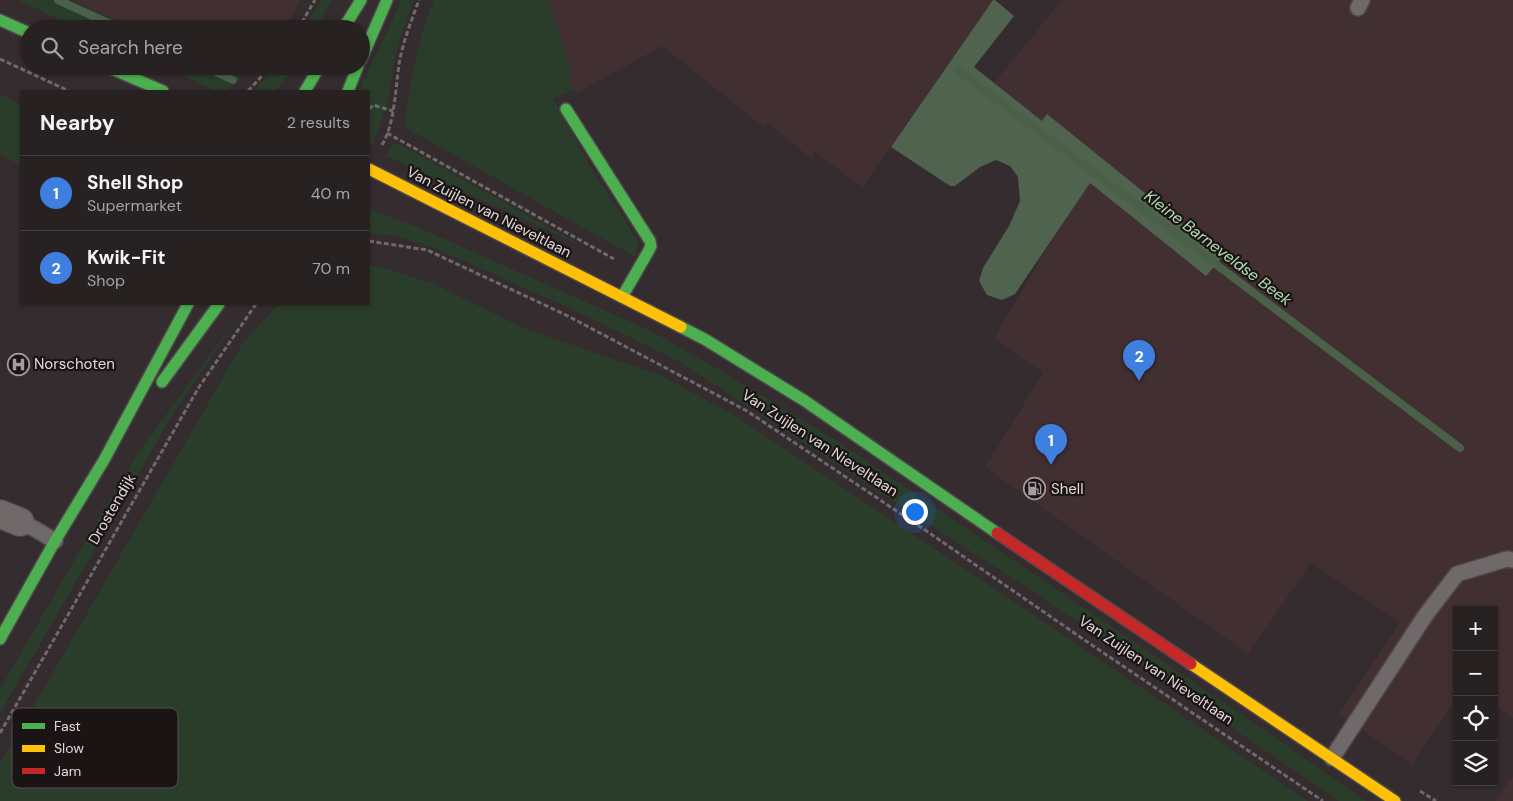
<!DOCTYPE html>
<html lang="en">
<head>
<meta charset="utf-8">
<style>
	:root { --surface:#272122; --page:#2f292a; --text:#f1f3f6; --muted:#a4a3a5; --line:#433e40; --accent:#a59c9e }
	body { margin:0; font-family:"DM Sans",sans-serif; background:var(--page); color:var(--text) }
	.controls { position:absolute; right:15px; bottom:15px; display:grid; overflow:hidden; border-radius:0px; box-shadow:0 1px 4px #0004 }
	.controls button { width:45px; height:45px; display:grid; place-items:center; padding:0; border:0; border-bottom:1px solid var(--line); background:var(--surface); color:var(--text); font:25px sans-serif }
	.you { position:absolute; left:914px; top:511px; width:18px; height:18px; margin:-12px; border:4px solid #fff; border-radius:50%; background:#1a73e8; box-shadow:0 0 0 8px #1a73e833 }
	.badge { display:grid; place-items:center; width:32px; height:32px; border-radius:50%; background:var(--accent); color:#fff; font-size:16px; font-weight:700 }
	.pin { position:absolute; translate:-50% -41px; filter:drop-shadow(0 1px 2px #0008) }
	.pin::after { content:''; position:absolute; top:26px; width:18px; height:15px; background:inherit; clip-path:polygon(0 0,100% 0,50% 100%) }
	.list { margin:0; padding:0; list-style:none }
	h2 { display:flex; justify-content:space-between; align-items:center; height:65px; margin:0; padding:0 20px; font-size:21px }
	h2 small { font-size:16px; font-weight:400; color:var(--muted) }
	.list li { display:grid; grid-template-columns:32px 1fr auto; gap:15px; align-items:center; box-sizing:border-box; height:75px; padding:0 20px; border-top:1px solid var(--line) }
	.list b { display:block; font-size:19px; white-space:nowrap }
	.list p { margin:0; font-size:16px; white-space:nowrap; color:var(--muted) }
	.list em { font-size:16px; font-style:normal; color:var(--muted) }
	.icon { flex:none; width:28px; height:28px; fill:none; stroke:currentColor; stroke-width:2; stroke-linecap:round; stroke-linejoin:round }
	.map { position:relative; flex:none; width:1513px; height:801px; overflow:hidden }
	.search { position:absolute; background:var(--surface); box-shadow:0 1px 4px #0004; left:20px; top:20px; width:350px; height:55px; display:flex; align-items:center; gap:12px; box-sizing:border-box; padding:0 18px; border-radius:28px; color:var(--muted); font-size:19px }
	.panel { position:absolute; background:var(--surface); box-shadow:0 1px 4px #0004; left:20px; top:90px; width:350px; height:215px; border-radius:0px }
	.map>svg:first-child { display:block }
	.built { fill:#412f32 }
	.green { fill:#2a3d2a }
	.forest { fill:#4f634e }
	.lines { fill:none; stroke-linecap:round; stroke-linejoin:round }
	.stream { stroke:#4a6049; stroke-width:8 }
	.lane-casing { stroke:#4f484a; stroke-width:18 }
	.street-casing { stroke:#4f484a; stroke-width:30 }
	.fast-casing { stroke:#4f484a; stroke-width:14 }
	.slow-casing { stroke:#4f484a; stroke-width:14 }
	.jam-casing { stroke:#4f484a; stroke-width:14 }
	.path { stroke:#6f696a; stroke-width:3; stroke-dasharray:5 2.5; stroke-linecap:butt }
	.lane { stroke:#6f696a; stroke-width:15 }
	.street { stroke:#6f696a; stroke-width:28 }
	.fast { stroke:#4caf50; stroke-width:11 }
	.slow { stroke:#ffc107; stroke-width:11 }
	.jam { stroke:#c62828; stroke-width:11 }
	.labels { text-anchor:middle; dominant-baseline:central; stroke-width:4.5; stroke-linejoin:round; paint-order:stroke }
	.street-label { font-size:15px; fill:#e2d8da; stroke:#1a1415 }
	.poi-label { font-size:15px; fill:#e2d8da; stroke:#1a1415; text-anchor:start }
	.water-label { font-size:16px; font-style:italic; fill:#b0dfb1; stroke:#1a1415 }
	.key { fill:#1a1415; stroke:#564f50; stroke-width:1 }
	.key-label { font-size:14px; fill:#e2d8da }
</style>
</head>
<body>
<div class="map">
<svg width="1513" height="801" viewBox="0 0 1513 801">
	<rect width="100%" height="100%" fill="#342c2e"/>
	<!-- built -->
	<g class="built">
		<polygon points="71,0 301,0 284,29 135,29"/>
		<polygon points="546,0 993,0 862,188 815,152 811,158 768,123 764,127 662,46 577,93 568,79"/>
		<polygon points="1062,0 1513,0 1513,718 1494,704 1494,610 1457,610 1457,698 1412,764 1339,714 1400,622 1311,563 1248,654 985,467 1043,373 994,338 1095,167 990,88"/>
		<polygon points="219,66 252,66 241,76"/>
		<polygon points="1513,776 1513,801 1495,801"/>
	</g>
	<!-- green -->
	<g class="green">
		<polygon points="17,0 71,0 135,29 80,29"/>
		<polygon points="321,0 332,0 316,29 304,29"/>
		<path d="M402 0H414C405 20 399 41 394 62 391 76 390 90 387 104 383 119 377 133 371 147L369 146V91H359Z"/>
		<path d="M434 0H549L552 12 571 71 572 78 568 80 574 89 553 99 593 171 638 241 635 257 406 128C405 110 409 96 412 78 417 51 423 26 434 0Z"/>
		<polygon points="161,66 219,66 241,76 228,91 216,91"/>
		<path d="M279 66H295C291 73 280 88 273 91 267 93 259 91 253 91L270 73Z"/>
		<polygon points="0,94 21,105 21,166 0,155"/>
		<polygon points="398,144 405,147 588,249 386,156 392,145"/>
		<polygon points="369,209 420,228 651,331 723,372 837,441 1269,733 1366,801 1339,801 1032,591 678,361 567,307 437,249 395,236 369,233"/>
		<polygon points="369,265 388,269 434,284 526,329 660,375 734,415 1031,613 1308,801 0,801 0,764 244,341 279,304 369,304"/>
		<polygon points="248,304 176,409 0,713 0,689 86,540 139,451"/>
	</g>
	<!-- forest -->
	<polygon class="forest" points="993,0 995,0 1014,16 974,67 1042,121 1047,114 1223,256 1206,276 1090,183 1015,294 1002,300 987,295 979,281 983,268 1009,226 1020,201 1018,177 1010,166 996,160 980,167 955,186 950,186 891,147"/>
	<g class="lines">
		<!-- stream -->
		<g class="stream">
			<polyline points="58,0 121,29"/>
			<polyline points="203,66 233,80"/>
			<polyline points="959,71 1460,448"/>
		</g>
		<defs>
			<g id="lane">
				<polyline points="1358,8 1362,0"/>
				<polyline points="20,522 35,529 55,541"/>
				<polyline points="1332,758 1425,616 1457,574 1507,559 1513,560"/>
			</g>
			<polyline id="street" points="0,514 20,522"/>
			<g id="fast">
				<polyline points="0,20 29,33"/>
				<polyline points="343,29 361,0"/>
				<polyline points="361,60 387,0"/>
				<polyline points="105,66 163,91"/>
				<polyline points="305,91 320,66"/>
				<polyline points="348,91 358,66"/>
				<polyline points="566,109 650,241 651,246 648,252 622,297"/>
				<polyline points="681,327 706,340 805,401 997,533"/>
				<polyline points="162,382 219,304"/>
				<polyline points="0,639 55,541 104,460 188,304"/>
			</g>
			<g id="slow">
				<polyline points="369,169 681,327"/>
				<polyline points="1191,664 1395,801"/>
			</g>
			<polyline id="jam" points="997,533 1191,664"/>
		</defs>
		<!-- lane casing -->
		<use href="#lane" class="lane-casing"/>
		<!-- street casing -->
		<use href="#street" class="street-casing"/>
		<!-- fast casing -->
		<use href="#fast" class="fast-casing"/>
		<!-- slow casing -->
		<use href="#slow" class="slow-casing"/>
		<!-- jam casing -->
		<use href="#jam" class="jam-casing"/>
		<!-- path -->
		<g class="path">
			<polyline points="298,29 315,0"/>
			<polyline points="0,59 69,91"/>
			<polyline points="283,66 282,72 285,74"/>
			<polyline points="248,91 271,66"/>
			<polyline points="369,109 373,105 393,111"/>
			<polyline points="387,133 614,259"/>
			<path d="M382 145C396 121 395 86 400 59 404 39 412 19 419 0"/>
			<polyline points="369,241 427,250 566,315 747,411 928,532 1083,639 1323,801"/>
			<polyline points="0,733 199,387 256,304"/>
			<polyline points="1420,791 1436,801"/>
		</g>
		<!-- lane -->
		<use href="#lane" class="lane"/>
		<!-- street -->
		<use href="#street" class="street"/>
		<!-- fast -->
		<use href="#fast" class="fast"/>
		<!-- slow -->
		<use href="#slow" class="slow"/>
		<!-- jam -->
		<use href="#jam" class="jam"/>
	</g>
	<!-- icons -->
	<defs>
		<symbol id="hospital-ring" viewBox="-11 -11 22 22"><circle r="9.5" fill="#1a1415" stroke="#a59c9e" stroke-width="1.5"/><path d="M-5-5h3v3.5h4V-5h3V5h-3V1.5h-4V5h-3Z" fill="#a59c9e"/></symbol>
		<symbol id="fuel-ring" viewBox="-11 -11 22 22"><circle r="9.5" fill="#1a1415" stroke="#a59c9e" stroke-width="1.5"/><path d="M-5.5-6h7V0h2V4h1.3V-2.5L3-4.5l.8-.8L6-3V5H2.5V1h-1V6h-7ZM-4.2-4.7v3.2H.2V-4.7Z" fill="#a59c9e"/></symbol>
	</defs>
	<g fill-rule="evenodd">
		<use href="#hospital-ring" x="6" y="352" width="25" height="25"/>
		<use href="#fuel-ring" x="1022" y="476" width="25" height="25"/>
	</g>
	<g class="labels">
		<!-- street labels -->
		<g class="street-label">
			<text transform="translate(489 212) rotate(27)">Van Zuijlen van Nieveltlaan</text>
			<text transform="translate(820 443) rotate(33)">Van Zuijlen van Nieveltlaan</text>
			<text transform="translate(112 509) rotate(-60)">Drostendijk</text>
			<text transform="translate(1156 670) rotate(34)">Van Zuijlen van Nieveltlaan</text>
		</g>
		<!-- poi labels -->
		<g class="poi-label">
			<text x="34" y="364">Norschoten</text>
			<text x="1051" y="489">Shell</text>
		</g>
		<!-- water labels -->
		<g class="water-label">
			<text transform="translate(1218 248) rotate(37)">Kleine Barneveldse Beek</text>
		</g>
	</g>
	<!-- legend -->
	<rect x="12" y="708" width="166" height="80" rx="8" class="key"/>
	<rect x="22" y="723" width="23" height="6" fill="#4caf50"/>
	<rect x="22" y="745" width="23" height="7" fill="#ffc107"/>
	<rect x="22" y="768" width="23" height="6" fill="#c62828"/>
	<g class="key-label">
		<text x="54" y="731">Fast</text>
		<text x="54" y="753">Slow</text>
		<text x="54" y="776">Jam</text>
	</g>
</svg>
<div class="controls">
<button>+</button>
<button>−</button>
<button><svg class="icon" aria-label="locate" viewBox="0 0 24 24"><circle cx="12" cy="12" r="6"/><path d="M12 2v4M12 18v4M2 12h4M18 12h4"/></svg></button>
<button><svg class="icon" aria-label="layers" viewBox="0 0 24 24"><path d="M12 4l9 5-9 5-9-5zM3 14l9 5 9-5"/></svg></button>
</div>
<div class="you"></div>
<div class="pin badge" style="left:1051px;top:465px;background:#3f7fe0">1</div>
<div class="pin badge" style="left:1139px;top:381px;background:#3f7fe0">2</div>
<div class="search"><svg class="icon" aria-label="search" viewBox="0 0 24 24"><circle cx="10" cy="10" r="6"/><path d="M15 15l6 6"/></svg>Search here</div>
<section class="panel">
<h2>Nearby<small>2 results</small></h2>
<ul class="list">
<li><span class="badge" style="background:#3f7fe0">1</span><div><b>Shell Shop</b><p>Supermarket</p></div><em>40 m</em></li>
<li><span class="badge" style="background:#3f7fe0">2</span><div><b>Kwik-Fit</b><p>Shop</p></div><em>70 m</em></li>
</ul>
</section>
</div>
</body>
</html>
